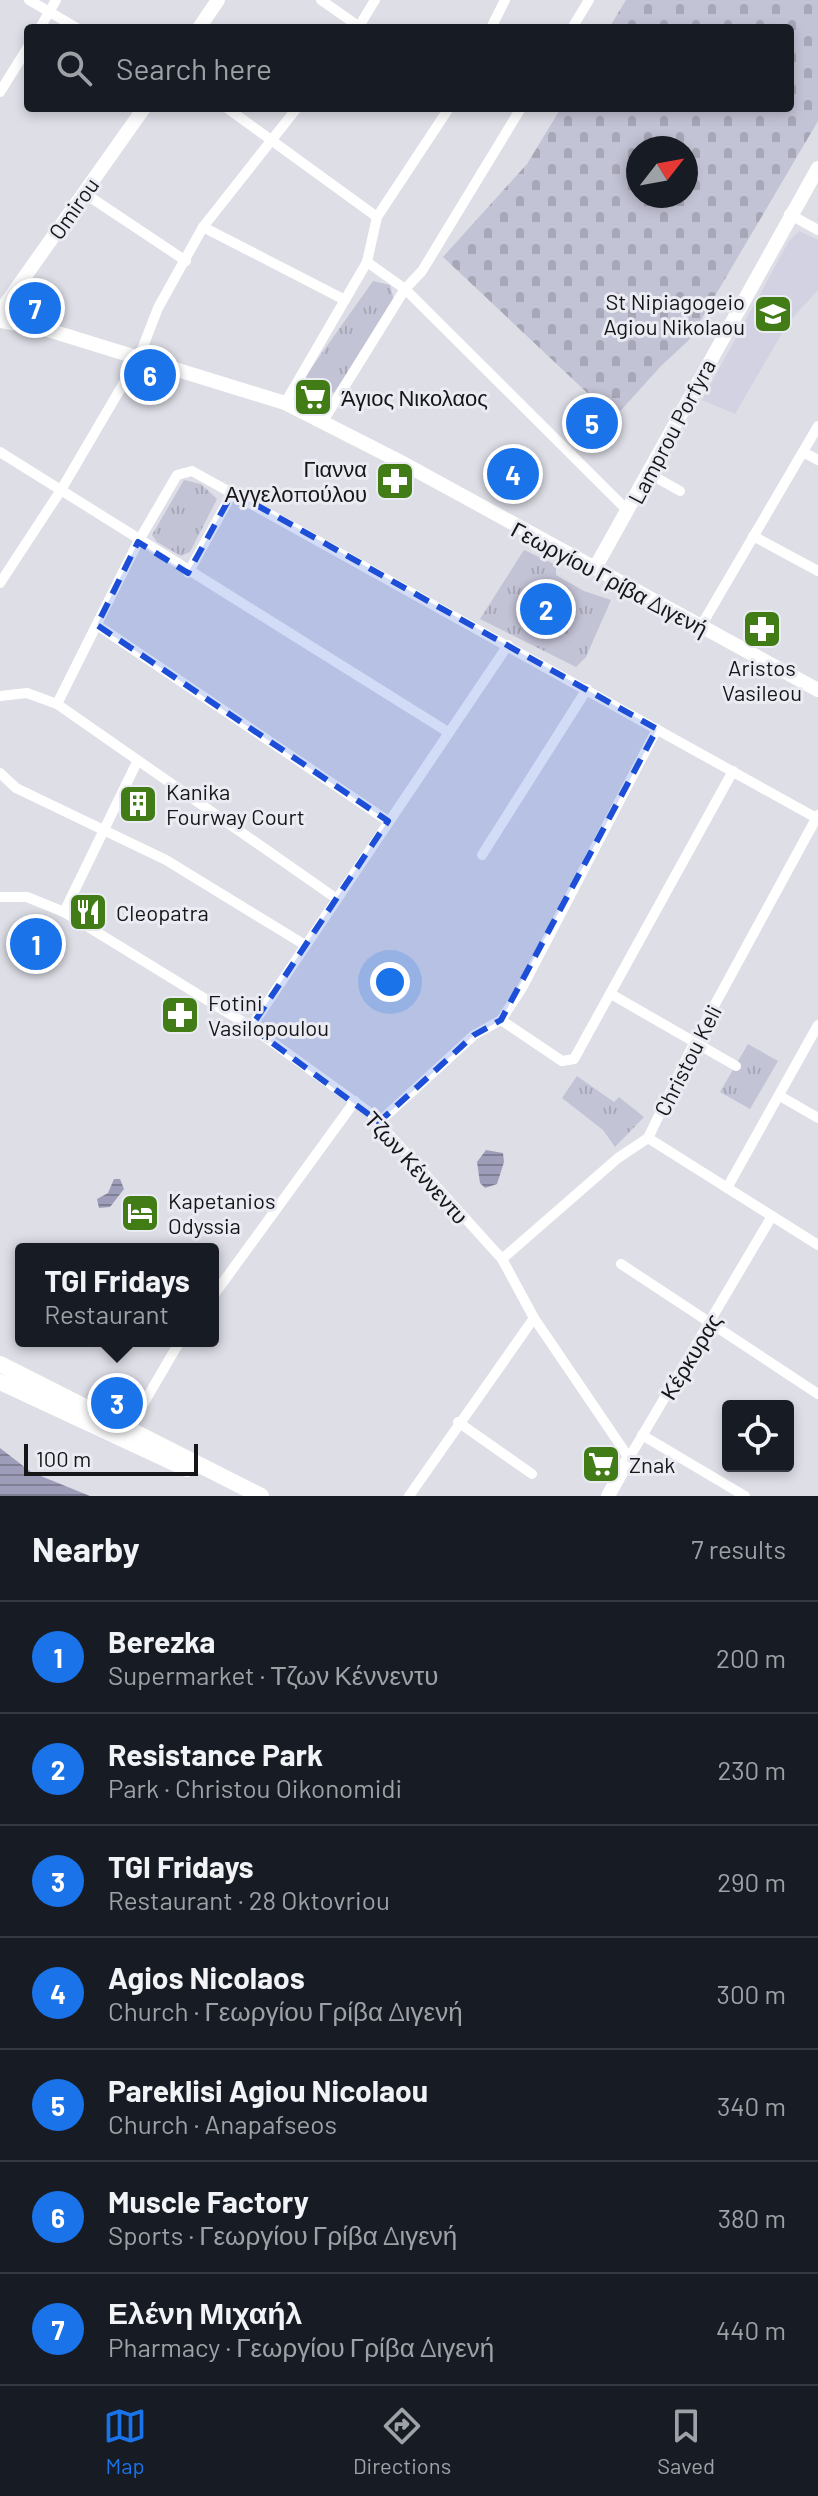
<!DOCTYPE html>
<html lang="en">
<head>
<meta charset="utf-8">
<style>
	:root { --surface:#171b24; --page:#242831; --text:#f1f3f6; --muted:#9ea1a6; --line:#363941; --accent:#1a73e8 }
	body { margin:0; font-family:Barlow,sans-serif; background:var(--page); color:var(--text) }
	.controls { position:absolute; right:24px; bottom:24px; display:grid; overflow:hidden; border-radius:8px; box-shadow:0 4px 12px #0003 }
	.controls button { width:72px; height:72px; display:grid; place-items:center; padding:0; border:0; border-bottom:2px solid var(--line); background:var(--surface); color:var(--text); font:40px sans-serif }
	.compass { position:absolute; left:626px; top:136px; width:72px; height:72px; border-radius:50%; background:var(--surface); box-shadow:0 4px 12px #0003; rotate:59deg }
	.scale { position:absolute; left:24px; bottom:20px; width:174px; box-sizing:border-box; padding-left:8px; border:4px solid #161619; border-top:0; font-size:22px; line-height:28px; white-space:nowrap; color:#161619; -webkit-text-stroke:6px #ebebf3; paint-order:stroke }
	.you { position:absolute; left:390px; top:982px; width:28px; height:28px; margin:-20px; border:6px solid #fff; border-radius:50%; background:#1a73e8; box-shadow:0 0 0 12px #1a73e833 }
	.badge { display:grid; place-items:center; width:52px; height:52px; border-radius:50%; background:var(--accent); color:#fff; font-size:26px; font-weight:700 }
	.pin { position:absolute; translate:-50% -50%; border:4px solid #fff; box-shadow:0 2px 8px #0006 }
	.popup { position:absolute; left:15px; top:1243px; width:204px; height:104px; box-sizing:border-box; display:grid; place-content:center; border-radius:8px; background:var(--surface); filter:drop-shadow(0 2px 6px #0005); font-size:26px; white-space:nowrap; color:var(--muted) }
	.popup b { font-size:30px; color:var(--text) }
	.popup::after { content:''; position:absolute; left:50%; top:100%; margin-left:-16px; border:16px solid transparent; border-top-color:var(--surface) }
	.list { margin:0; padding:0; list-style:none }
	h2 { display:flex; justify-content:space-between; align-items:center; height:104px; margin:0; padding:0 32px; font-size:34px }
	h2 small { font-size:26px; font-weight:400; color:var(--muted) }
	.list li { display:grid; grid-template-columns:52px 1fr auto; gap:24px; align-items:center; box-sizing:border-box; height:112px; padding:0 32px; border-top:2px solid var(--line) }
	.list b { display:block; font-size:30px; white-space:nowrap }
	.list p { margin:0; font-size:26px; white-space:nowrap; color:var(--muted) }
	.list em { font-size:26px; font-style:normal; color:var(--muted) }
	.icon { flex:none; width:44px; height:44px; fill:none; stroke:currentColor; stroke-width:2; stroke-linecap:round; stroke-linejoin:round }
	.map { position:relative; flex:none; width:818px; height:1496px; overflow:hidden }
	.search { position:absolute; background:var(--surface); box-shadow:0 4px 12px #0003; left:24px; right:24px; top:24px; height:88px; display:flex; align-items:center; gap:20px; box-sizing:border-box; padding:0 28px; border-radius:8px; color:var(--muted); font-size:30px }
	.sheet { height:888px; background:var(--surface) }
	nav { display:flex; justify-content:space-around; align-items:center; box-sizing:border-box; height:112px; border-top:2px solid var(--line); background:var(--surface); font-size:22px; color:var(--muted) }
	nav a { display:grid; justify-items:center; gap:4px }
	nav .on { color:var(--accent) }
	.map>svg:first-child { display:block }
	.built { fill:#d2d2e2 }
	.grass { fill:url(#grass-tufts) }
	.cemetery { fill:url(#cemetery-stones); fill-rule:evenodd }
	.water { fill:url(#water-rules) }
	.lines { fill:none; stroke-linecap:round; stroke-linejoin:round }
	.street { stroke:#fff; stroke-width:10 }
	.secondary { stroke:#fff; stroke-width:14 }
	.primary { stroke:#fff; stroke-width:16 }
	.marked { fill:#1d4ed8; fill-opacity:0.2; stroke:#1d4ed8; stroke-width:6; stroke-dasharray:16 10; stroke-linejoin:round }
	.labels { text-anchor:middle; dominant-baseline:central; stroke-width:6; stroke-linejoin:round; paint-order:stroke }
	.street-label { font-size:22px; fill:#161619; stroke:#ebebf3 }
	.poi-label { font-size:22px; fill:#161619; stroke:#ebebf3; text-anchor:start }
</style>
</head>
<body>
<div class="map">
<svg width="818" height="1496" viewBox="0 0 818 1496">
	<defs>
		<pattern id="grass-tufts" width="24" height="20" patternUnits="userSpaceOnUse" patternTransform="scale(2)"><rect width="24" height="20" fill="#c3c3d6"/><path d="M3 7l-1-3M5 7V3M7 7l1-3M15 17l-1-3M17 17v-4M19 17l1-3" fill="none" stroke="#a7a7b7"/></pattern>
		<pattern id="cemetery-stones" width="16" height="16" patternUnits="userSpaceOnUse" patternTransform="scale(2)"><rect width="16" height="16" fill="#c3c3d6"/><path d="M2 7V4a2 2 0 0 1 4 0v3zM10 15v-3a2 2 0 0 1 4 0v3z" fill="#a7a7b7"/></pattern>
		<pattern id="water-rules" width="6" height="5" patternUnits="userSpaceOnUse" patternTransform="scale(2)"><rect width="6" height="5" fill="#9e9db9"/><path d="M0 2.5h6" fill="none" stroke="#807f96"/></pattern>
	</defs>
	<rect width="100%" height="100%" fill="#dddee6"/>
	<!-- built -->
	<polygon class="built" points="799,231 818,240 818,290 788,323 735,414 702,400 789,241"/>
	<!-- grass -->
	<g class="grass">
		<polygon points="373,281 390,285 394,300 334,393 305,377"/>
		<polygon points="184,480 201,484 217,499 190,552 181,556 157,542 152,535"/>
		<polygon points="524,550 556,565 556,575 584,591 611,600 586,657 576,667 480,619"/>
		<polygon points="748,1044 778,1061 750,1109 720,1092"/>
		<polygon points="577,1076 614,1102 619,1097 644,1117 615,1147 603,1130 562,1098"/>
	</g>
	<!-- cemetery -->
	<path class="cemetery" d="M626 0H818V121L689 340 661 366 614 418 443 257 527 164 561 108H790V28H609ZM638 148H686V196H638Z"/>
	<!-- water -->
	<g class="water">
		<polygon points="486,1150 503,1153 504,1162 497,1184 485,1188 480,1183 477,1162"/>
		<polygon points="114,1179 120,1179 124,1189 110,1207 99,1208 97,1199 108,1193"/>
		<polygon points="0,1448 31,1472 90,1496 0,1496"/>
	</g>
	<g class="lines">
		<!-- street -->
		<g class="street">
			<polyline points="29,0 77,28"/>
			<polyline points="321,0 361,28"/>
			<polyline points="40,28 56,0"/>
			<polyline points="358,28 375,0"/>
			<polyline points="491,28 505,0"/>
			<polyline points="572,28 589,0"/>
			<polyline points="0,92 28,47"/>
			<polyline points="227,108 377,217"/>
			<polyline points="84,193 186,261"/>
			<polyline points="789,214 818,230"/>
			<polyline points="203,227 345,300"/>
			<polyline points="367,262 405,289 628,511"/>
			<polyline points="285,403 367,262 377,217 449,108"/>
			<polyline points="323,421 405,289 422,271 521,108"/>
			<polyline points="0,452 448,732"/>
			<polyline points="803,452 818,460"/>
			<polyline points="648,473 680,491"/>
			<polyline points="753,536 818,571"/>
			<polyline points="188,573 233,492"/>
			<polyline points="0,583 61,490 139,357 158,308 203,227 297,108"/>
			<polyline points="97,625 388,821"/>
			<polyline points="701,626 818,426"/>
			<polyline points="0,696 27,693 57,704 337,899"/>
			<polyline points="57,704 138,542 177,475 192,471 818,819"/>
			<polyline points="0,773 16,788 166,860 305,945"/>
			<polyline points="482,855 587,689"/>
			<polyline points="0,897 27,897 64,912 251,1027 369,1112 502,1259 534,1318 629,1458 772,1216"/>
			<polyline points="64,912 137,762"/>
			<polyline points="611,994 736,1066"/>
			<polyline points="501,1020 562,1061 574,1059 733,771"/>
			<polyline points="251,1027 508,645"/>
			<polyline points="780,1096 818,1118"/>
			<polyline points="379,1122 474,1035 501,1020 522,988 657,729"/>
			<polyline points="648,1138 818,1245"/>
			<polyline points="727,1188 818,1025"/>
			<polyline points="502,1259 618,1158 648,1138 695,1041 818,815"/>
			<polyline points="621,1264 818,1394"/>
			<polyline points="213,1296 355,1101"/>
			<polyline points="458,1422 532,1474"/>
			<polyline points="128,1430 180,1341"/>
			<polyline points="642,1435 745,1496"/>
			<polyline points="409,1496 534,1318"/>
		</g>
		<!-- secondary -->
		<g class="secondary">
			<polyline points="199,28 218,0"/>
			<polyline points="2,309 144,108"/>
			<polyline points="0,321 45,329 285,403 399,461 818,690"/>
			<polyline points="595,568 818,168"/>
			<polyline points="608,1496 629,1458"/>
		</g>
		<!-- primary -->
		<g class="primary">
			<polyline points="0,1364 261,1496"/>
			<polyline points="0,1382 187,1469"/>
		</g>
	</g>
	<!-- marked area -->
	<path class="marked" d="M233 492 657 729 501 1020 474 1035 379 1122 251 1027 388 821 97 625 138 542 188 573Z"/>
	<!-- icons -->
	<defs>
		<symbol id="school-square" viewBox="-11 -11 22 22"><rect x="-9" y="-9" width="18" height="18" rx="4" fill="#417c16" stroke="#ebebf3"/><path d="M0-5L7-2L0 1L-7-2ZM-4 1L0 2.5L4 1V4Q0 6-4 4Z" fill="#fff"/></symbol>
		<symbol id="supermarket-square" viewBox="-11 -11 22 22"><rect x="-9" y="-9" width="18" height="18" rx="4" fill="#417c16" stroke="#ebebf3"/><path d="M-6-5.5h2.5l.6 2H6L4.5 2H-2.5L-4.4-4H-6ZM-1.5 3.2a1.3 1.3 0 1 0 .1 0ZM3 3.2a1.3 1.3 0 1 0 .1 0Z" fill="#fff"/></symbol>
		<symbol id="pharmacy-square" viewBox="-11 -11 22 22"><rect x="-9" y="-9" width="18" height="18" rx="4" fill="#417c16" stroke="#ebebf3"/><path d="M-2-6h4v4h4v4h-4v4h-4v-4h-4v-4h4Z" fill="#fff"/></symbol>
		<symbol id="building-square" viewBox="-11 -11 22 22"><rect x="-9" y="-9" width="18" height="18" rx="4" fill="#417c16" stroke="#ebebf3"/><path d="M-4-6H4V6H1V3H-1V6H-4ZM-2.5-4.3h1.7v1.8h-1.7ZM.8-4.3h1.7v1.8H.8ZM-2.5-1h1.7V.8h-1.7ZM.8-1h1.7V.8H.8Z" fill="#fff"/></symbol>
		<symbol id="restaurant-square" viewBox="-11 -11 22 22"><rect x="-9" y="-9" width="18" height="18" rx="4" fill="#417c16" stroke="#ebebf3"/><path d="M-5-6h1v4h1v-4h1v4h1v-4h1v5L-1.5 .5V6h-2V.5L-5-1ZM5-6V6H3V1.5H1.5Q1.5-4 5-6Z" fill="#fff"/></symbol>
		<symbol id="hotel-square" viewBox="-11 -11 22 22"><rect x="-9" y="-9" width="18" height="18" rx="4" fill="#417c16" stroke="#ebebf3"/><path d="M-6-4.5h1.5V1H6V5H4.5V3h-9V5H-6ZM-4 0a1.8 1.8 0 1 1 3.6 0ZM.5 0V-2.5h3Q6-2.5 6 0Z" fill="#fff"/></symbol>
	</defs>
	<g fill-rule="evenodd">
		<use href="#school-square" x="751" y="292" width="44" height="44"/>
		<use href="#supermarket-square" x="291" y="375" width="44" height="44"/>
		<use href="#pharmacy-square" x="373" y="459" width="44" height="44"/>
		<use href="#pharmacy-square" x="740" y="607" width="44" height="44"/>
		<use href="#building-square" x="116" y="782" width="44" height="44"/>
		<use href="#restaurant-square" x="66" y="890" width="44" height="44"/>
		<use href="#pharmacy-square" x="158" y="993" width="44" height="44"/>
		<use href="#hotel-square" x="118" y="1191" width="44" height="44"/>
		<use href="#supermarket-square" x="579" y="1442" width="44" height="44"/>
	</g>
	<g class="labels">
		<!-- street labels -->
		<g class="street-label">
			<text transform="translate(73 208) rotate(-55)">Omirou</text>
			<text transform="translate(671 431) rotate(-62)">Lamprou Porfyra</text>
			<text transform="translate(610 578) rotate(28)">Γεωργίου Γρίβα Διγενή</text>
			<text transform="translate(687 1060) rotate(-63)">Christou Keli</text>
			<text transform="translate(417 1167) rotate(48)">Τζων Κέννεντυ</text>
			<text transform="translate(690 1356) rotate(-59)">Κέρκυρας</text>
		</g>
		<!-- poi labels -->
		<g class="poi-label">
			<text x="745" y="301" text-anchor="end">St Nipiagogeio<tspan x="745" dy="25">Agiou Nikolaou</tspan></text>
			<text x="341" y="397">Άγιος Νικολαος</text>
			<text x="367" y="468" text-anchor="end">Γιαννα<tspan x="367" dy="25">Αγγελοπούλου</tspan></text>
			<text x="762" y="667" text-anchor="middle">Aristos<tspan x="762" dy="25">Vasileou</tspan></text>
			<text x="166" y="791">Kanika<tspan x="166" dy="25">Fourway Court</tspan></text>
			<text x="116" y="912">Cleopatra</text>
			<text x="208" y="1002">Fotini<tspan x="208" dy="25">Vasilopoulou</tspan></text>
			<text x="168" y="1200">Kapetanios<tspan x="168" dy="25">Odyssia</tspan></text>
			<text x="629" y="1464">Znak</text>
		</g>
	</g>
</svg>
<div class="controls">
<button><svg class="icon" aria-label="locate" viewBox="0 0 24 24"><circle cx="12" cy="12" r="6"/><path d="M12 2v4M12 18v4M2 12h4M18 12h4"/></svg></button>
</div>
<svg class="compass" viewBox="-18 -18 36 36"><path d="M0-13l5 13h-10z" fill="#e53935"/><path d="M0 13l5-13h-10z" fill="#9ea1a6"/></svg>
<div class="scale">100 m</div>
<div class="you"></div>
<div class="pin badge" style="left:36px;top:944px">1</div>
<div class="pin badge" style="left:546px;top:609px">2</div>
<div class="pin badge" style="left:117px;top:1403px">3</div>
<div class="popup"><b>TGI Fridays</b>Restaurant</div>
<div class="pin badge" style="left:513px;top:474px">4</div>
<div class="pin badge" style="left:592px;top:423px">5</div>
<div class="pin badge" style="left:150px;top:375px">6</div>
<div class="pin badge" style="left:35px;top:308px">7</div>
<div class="search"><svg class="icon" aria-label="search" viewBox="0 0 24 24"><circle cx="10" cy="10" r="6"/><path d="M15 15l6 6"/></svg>Search here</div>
</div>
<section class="sheet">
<h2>Nearby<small>7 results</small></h2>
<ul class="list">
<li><span class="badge">1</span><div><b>Berezka</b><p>Supermarket · Τζων Κέννεντυ</p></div><em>200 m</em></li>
<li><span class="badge">2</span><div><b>Resistance Park</b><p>Park · Christou Oikonomidi</p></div><em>230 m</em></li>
<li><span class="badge">3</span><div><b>TGI Fridays</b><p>Restaurant · 28 Oktovriou</p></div><em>290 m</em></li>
<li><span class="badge">4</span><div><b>Agios Nicolaos</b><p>Church · Γεωργίου Γρίβα Διγενή</p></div><em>300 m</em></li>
<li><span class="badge">5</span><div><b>Pareklisi Agiou Nicolaou</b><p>Church · Anapafseos</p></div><em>340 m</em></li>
<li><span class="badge">6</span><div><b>Muscle Factory</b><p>Sports · Γεωργίου Γρίβα Διγενή</p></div><em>380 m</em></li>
<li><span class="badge">7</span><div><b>Ελένη Μιχαήλ</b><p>Pharmacy · Γεωργίου Γρίβα Διγενή</p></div><em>440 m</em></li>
</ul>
</section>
<nav>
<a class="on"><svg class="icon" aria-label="map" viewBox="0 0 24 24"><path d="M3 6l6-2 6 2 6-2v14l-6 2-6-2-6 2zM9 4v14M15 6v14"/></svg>Map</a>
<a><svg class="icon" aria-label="directions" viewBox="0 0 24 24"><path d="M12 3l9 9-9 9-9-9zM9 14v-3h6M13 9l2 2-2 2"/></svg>Directions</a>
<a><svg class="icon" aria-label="saved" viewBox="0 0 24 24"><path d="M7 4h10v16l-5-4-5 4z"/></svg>Saved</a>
</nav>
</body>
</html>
